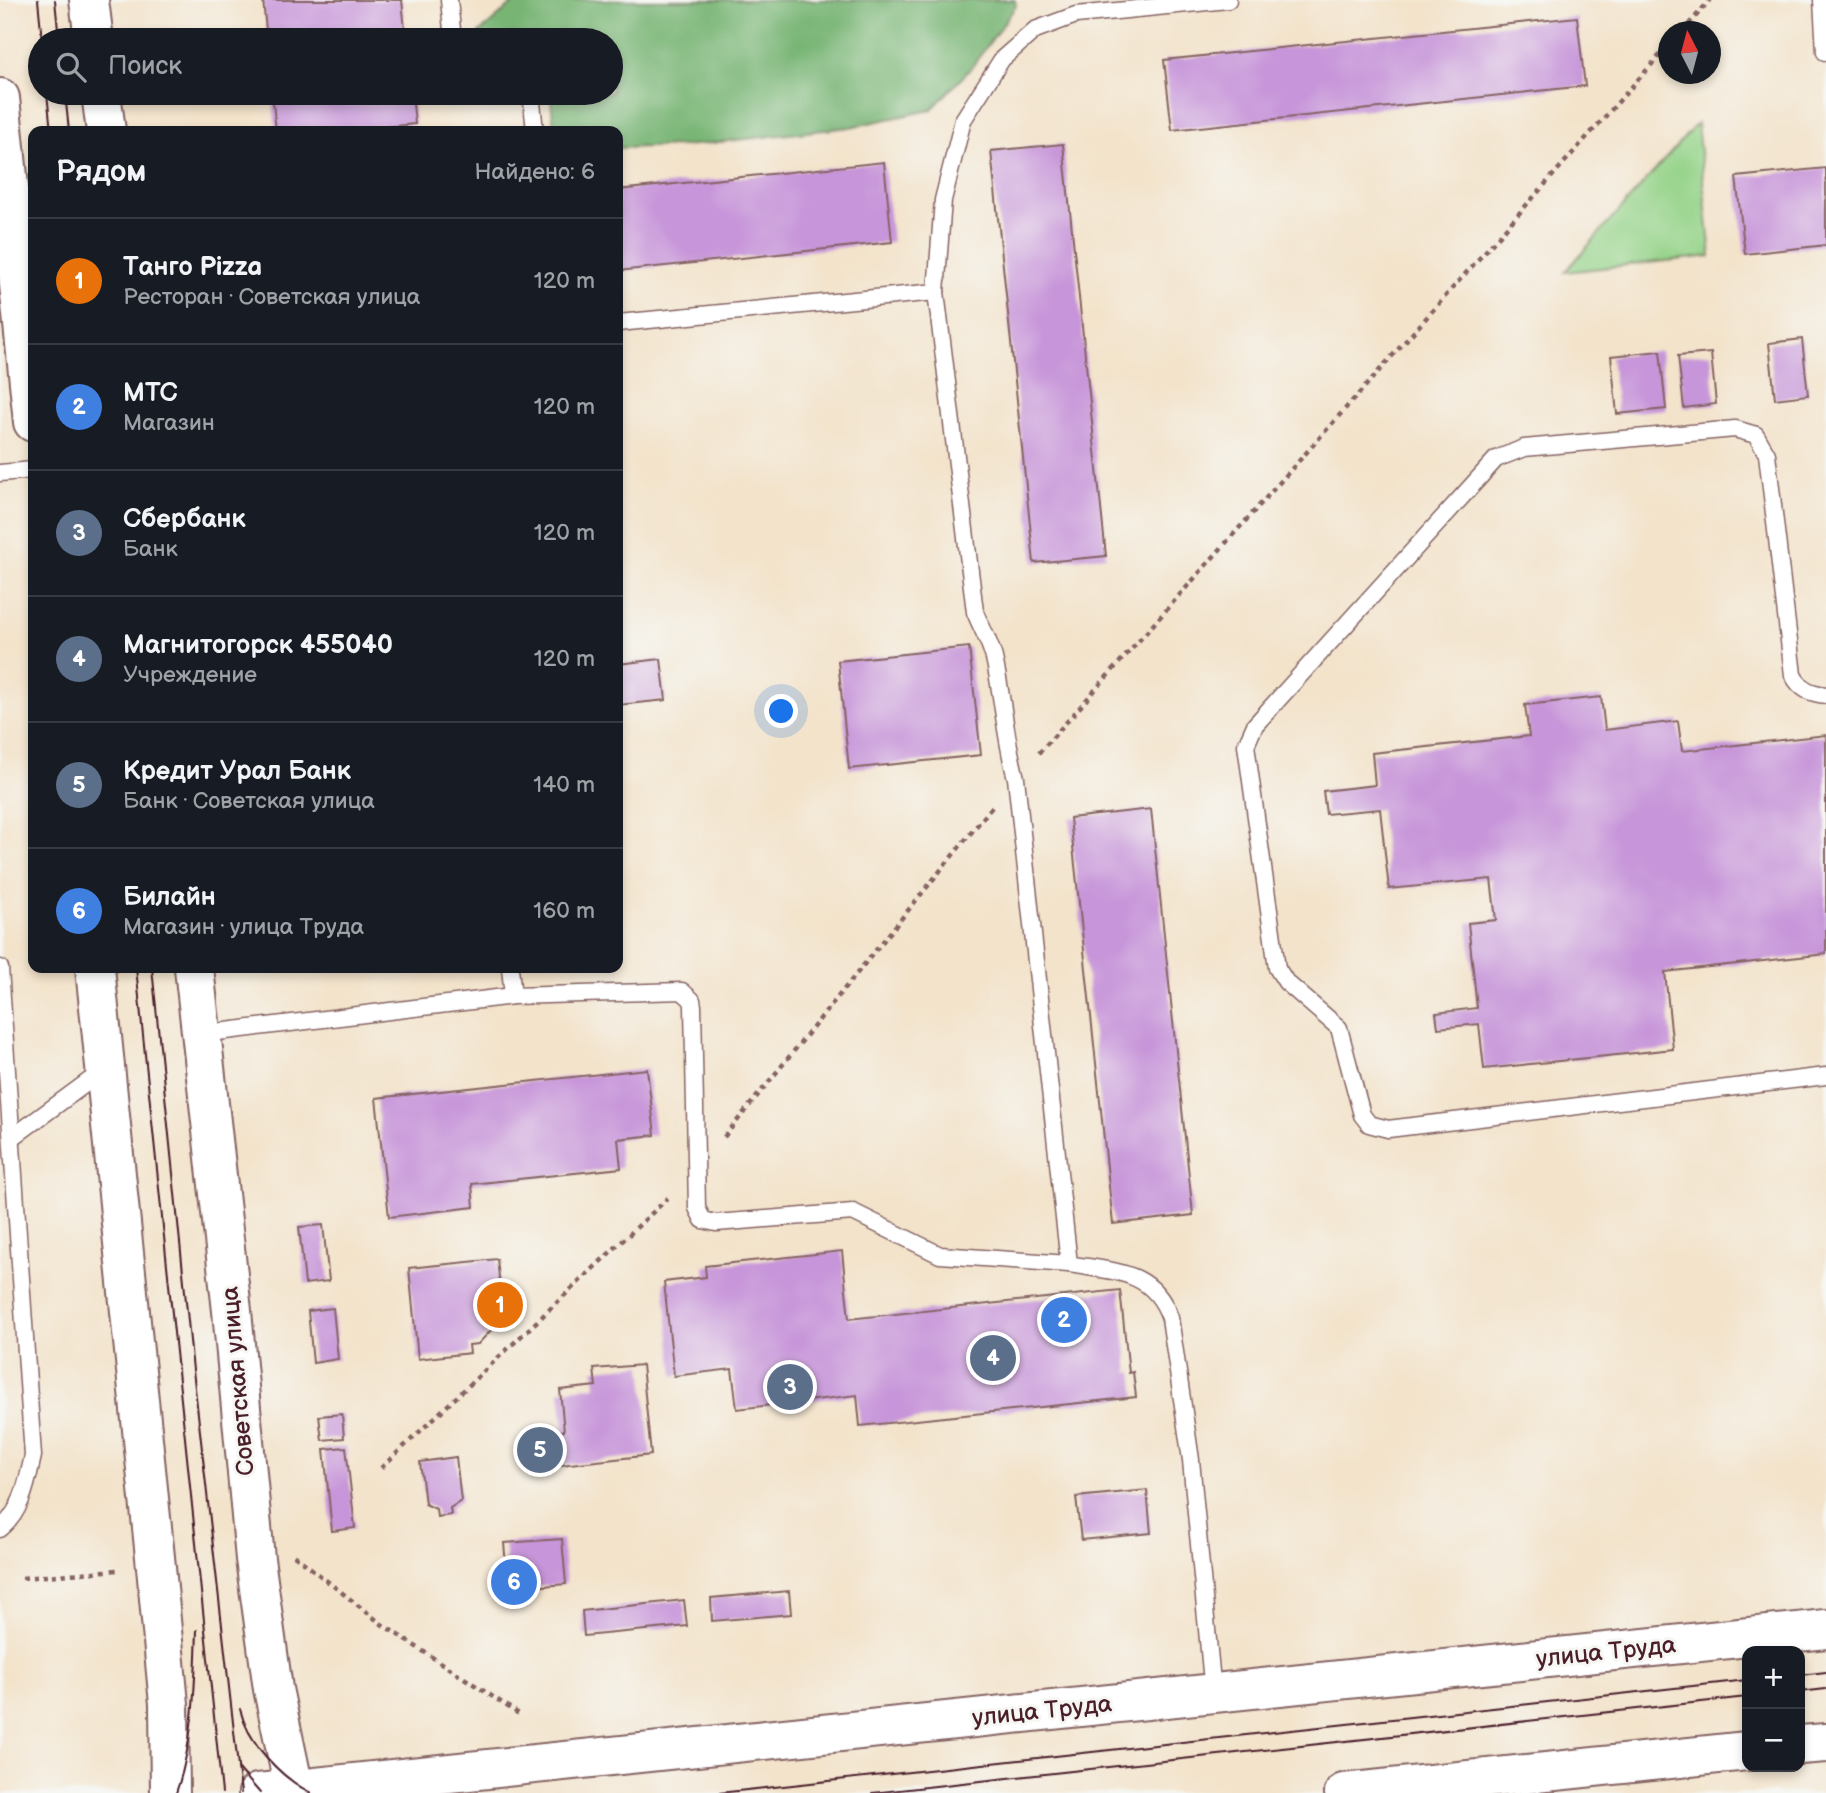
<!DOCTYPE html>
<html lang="ru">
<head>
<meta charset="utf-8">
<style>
	:root { --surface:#171b24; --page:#242831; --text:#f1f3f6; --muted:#9ea1a6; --line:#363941; --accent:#2563eb }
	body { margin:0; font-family:"Balsamiq Sans",sans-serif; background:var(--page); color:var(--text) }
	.controls { position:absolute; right:21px; bottom:21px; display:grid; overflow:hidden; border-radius:14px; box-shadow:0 4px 10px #0003 }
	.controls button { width:63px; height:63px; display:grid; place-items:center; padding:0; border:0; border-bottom:2px solid var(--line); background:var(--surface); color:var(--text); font:35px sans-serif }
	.compass { position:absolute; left:1658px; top:21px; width:63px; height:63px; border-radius:50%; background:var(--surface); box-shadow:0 4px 10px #0003; rotate:354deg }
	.you { position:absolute; left:782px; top:712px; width:24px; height:24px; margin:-18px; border:5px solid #fff; border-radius:50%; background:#1a73e8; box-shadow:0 0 0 10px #1a73e833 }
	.badge { display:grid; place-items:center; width:46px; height:46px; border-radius:50%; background:var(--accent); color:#fff; font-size:23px; font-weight:700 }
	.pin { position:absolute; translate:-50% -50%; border:4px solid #fff; box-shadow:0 2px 7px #0006 }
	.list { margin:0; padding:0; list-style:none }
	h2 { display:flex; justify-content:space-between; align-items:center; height:91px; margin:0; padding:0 28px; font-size:30px }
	h2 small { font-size:23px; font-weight:400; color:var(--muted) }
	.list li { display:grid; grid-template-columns:46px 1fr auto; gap:21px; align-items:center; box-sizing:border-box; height:126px; padding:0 28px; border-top:2px solid var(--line) }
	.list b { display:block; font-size:26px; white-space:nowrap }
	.list p { margin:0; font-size:23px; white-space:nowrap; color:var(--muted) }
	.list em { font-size:23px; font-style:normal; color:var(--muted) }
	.icon { flex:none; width:38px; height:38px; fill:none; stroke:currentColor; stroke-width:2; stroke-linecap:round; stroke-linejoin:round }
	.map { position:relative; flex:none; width:1826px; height:1793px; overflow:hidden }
	.search { position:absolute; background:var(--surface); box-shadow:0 4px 10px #0003; left:28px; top:28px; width:595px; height:77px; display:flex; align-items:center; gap:18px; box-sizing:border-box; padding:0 24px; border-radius:38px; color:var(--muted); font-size:26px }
	.panel { position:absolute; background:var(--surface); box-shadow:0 4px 10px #0003; left:28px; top:126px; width:595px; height:847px; border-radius:14px }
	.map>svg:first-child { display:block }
	.green { fill:#95d389; stroke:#70795a; stroke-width:2 }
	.forest { fill:#78b575; stroke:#616a50; stroke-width:2 }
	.building { fill:#c795d9 }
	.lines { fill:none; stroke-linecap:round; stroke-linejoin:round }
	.service-casing { stroke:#856463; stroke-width:19 }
	.secondary-casing { stroke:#856463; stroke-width:42 }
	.primary-casing { stroke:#856463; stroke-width:42 }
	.path { stroke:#856463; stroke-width:4.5; stroke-dasharray:5 5; stroke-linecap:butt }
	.service { stroke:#fff; stroke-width:16 }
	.secondary { stroke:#fff; stroke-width:38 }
	.primary { stroke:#fff; stroke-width:38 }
	.tram { stroke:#4a1f2b; stroke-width:2 }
	.labels { text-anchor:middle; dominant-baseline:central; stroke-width:6; stroke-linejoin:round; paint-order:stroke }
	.street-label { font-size:24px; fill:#4a1f2b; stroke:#f6f6f2 }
</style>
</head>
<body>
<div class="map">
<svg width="1826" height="1793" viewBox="0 0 1826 1793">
	<rect width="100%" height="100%" fill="#f6f6f2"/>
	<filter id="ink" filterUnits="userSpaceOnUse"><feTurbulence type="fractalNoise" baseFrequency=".0143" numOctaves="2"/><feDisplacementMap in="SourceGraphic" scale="14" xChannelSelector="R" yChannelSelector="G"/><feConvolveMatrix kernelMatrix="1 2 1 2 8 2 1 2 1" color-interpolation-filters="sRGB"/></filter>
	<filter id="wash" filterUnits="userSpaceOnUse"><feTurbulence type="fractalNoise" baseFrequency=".00686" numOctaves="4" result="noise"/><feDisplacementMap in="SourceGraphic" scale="28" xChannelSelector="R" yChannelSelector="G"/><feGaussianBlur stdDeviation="1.57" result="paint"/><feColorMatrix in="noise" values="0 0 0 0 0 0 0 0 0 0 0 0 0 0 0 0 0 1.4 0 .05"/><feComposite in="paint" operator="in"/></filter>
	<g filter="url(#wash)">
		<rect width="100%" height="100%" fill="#f3e3cb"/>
		<!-- green -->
		<polygon class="green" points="1697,123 1711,256 1565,272"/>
		<!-- forest -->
		<polygon class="forest" points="517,0 1015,0 1016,6 971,68 931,110 850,127 685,146 618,148 618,131 559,131 554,126 550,93 611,93 611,40 483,40 479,33"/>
		<g id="blocks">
			<!-- building -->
			<g class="building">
				<polygon points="263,0 402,0 406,40 267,40"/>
				<polygon points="1577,17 1585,86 1172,130 1164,60"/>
				<polygon points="272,93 412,93 415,124 339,131 276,131"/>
				<polygon points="1063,144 1106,556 1034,563 991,151"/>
				<polygon points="884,162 892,242 618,271 618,190"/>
				<polygon points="1826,168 1826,245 1745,254 1736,177"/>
				<polygon points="1802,339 1808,395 1775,399 1769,343"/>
				<polygon points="1660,351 1666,409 1617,414 1611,356"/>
				<polygon points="1711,353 1716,404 1684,408 1678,356"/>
				<polygon points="969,647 981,755 849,769 838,661"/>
				<polygon points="661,659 666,700 618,705 618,664"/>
				<polygon points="1601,697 1605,730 1678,721 1682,751 1826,735 1826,954 1665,972 1673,1049 1484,1069 1479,1024 1438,1028 1436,1013 1477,1008 1468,923 1496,920 1491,879 1389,889 1380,809 1326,814 1323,791 1375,785 1372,753 1529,736 1525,705"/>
				<polygon points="1151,809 1193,1215 1113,1224 1070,818"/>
				<polygon points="647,1069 655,1135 618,1139 621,1168 472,1184 474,1207 389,1217 376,1098"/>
				<polygon points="323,1225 329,1281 305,1284 299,1227"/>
				<polygon points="842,1251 849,1319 1120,1290 1129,1373 1133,1372 1136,1397 860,1426 857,1395 737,1409 732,1369 674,1376 664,1282 706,1277 705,1266"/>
				<polygon points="497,1259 503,1314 496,1315 497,1324 478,1344 469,1345 470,1353 418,1359 409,1268"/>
				<polygon points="333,1308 338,1359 313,1363 308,1311"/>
				<polygon points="642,1365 651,1455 543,1467 539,1433 564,1431 560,1390 596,1386 594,1369"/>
				<polygon points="342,1414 344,1438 322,1440 319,1416"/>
				<polygon points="346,1447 355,1528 332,1531 324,1449"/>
				<polygon points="456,1457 461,1501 450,1508 451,1515 437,1517 436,1509 425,1504 420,1462"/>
				<polygon points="1147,1490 1151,1533 1081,1540 1076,1497"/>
				<polygon points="562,1539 566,1584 508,1589 504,1543"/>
				<polygon points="789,1591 791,1614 712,1621 711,1598"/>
				<polygon points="684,1600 687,1626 584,1636 582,1611"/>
			</g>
		</g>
	</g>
	<g filter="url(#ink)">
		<use href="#blocks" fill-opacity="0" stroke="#856463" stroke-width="2"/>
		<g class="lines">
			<defs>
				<g id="service">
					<polyline points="449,0 453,40"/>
					<polyline points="1822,0 1825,52"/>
					<polyline points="531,93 535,131"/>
					<polyline points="618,323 936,292"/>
					<polyline points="0,473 33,470"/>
					<path d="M1826 695C1810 693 1801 690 1793 675L1767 454 1756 435 1735 429 1524 448 1496 459 1255 725 1246 745 1277 968 1286 982 1339 1028 1362 1115 1369 1124 1388 1129 1826 1076"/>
					<path d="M0 968 33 1456C27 1482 22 1512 0 1529"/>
					<polyline points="510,968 513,996"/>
					<polyline points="201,1034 513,996 682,991 692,1000 693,1006 697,1208 703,1220 716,1223 853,1212 940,1255 1069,1264"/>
					<polyline points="13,1137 104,1070"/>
					<path d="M1213 1693 1191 1460 1170 1318C1153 1269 1113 1272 1069 1264L1016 778C1005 738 1003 698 994 658 990 642 981 627 975 612L936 292 943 200 963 120 1002 59 1035 30 1076 15 1228 0"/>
				</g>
				<g id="secondary">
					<polyline points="1800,1745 1826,1743"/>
					<polyline points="258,1793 1826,1629"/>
					<polyline points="1344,1793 1747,1751"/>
				</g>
				<g id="primary">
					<polyline points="89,0 94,40"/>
					<polyline points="101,93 106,131"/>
					<polyline points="0,98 33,422"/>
					<polyline points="95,968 156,1567 169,1704 170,1793"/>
					<polyline points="194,968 232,1311 255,1559 273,1689 295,1793"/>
				</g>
			</defs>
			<!-- service casing -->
			<use href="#service" class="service-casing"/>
			<!-- secondary casing -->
			<use href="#secondary" class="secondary-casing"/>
			<!-- primary casing -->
			<use href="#primary" class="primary-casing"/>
			<!-- path -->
			<g class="path">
				<polyline points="1682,32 1710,0"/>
				<polyline points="1039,753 1668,46"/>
				<polyline points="724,1137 992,807"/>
				<polyline points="381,1468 668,1198"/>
				<polyline points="294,1555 383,1625 519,1714"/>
				<polyline points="22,1578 118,1570"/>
			</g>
			<!-- service -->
			<use href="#service" class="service"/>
			<!-- secondary -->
			<use href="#secondary" class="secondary"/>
			<!-- primary -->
			<use href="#primary" class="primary"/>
			<!-- tram -->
			<g class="tram">
				<polyline points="38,0 42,40"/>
				<polyline points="55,0 59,40"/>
				<polyline points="47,93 51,131"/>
				<polyline points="65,93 69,131"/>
				<polyline points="136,968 222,1793"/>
				<polyline points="152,968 193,1370 241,1793"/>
				<polyline points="1800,1675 1826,1672"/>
				<polyline points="1800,1692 1826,1689"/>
				<path d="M240 1709C248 1743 280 1777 311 1793"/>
				<polyline points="238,1768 260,1793"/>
				<path d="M176 1793C194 1741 195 1685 197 1630"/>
				<polyline points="719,1793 1747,1680"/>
				<polyline points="872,1793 1747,1697"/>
			</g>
		</g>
	</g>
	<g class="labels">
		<!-- street labels -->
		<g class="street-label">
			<text transform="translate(238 1381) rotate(-95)">Советская улица</text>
			<text transform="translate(1606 1652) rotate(-6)">улица Труда</text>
			<text transform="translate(1042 1711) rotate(-6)">улица Труда</text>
		</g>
	</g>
</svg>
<div class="controls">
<button>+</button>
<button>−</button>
</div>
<svg class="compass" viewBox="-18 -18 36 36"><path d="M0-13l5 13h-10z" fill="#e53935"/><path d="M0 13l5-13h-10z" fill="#9ea1a6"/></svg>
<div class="you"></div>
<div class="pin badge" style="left:500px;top:1305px;background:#e8710a">1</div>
<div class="pin badge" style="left:1064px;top:1320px;background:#3f7fe0">2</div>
<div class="pin badge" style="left:790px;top:1387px;background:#5c6f8a">3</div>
<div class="pin badge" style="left:993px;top:1358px;background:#5c6f8a">4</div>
<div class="pin badge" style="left:540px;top:1450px;background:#5c6f8a">5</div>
<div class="pin badge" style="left:514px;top:1582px;background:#3f7fe0">6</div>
<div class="search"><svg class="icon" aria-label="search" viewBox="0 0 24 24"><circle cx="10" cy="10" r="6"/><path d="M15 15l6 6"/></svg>Поиск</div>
<section class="panel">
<h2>Рядом<small>Найдено: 6</small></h2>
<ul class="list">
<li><span class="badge" style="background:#e8710a">1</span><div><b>Танго Pizza</b><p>Ресторан · Советская улица</p></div><em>120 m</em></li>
<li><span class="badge" style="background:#3f7fe0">2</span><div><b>МТС</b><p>Магазин</p></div><em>120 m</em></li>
<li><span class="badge" style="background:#5c6f8a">3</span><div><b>Сбербанк</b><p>Банк</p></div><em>120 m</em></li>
<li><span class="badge" style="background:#5c6f8a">4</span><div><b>Магнитогорск 455040</b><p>Учреждение</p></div><em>120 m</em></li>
<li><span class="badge" style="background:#5c6f8a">5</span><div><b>Кредит Урал Банк</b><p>Банк · Советская улица</p></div><em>140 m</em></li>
<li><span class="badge" style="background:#3f7fe0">6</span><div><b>Билайн</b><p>Магазин · улица Труда</p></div><em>160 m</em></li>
</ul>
</section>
</div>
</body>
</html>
